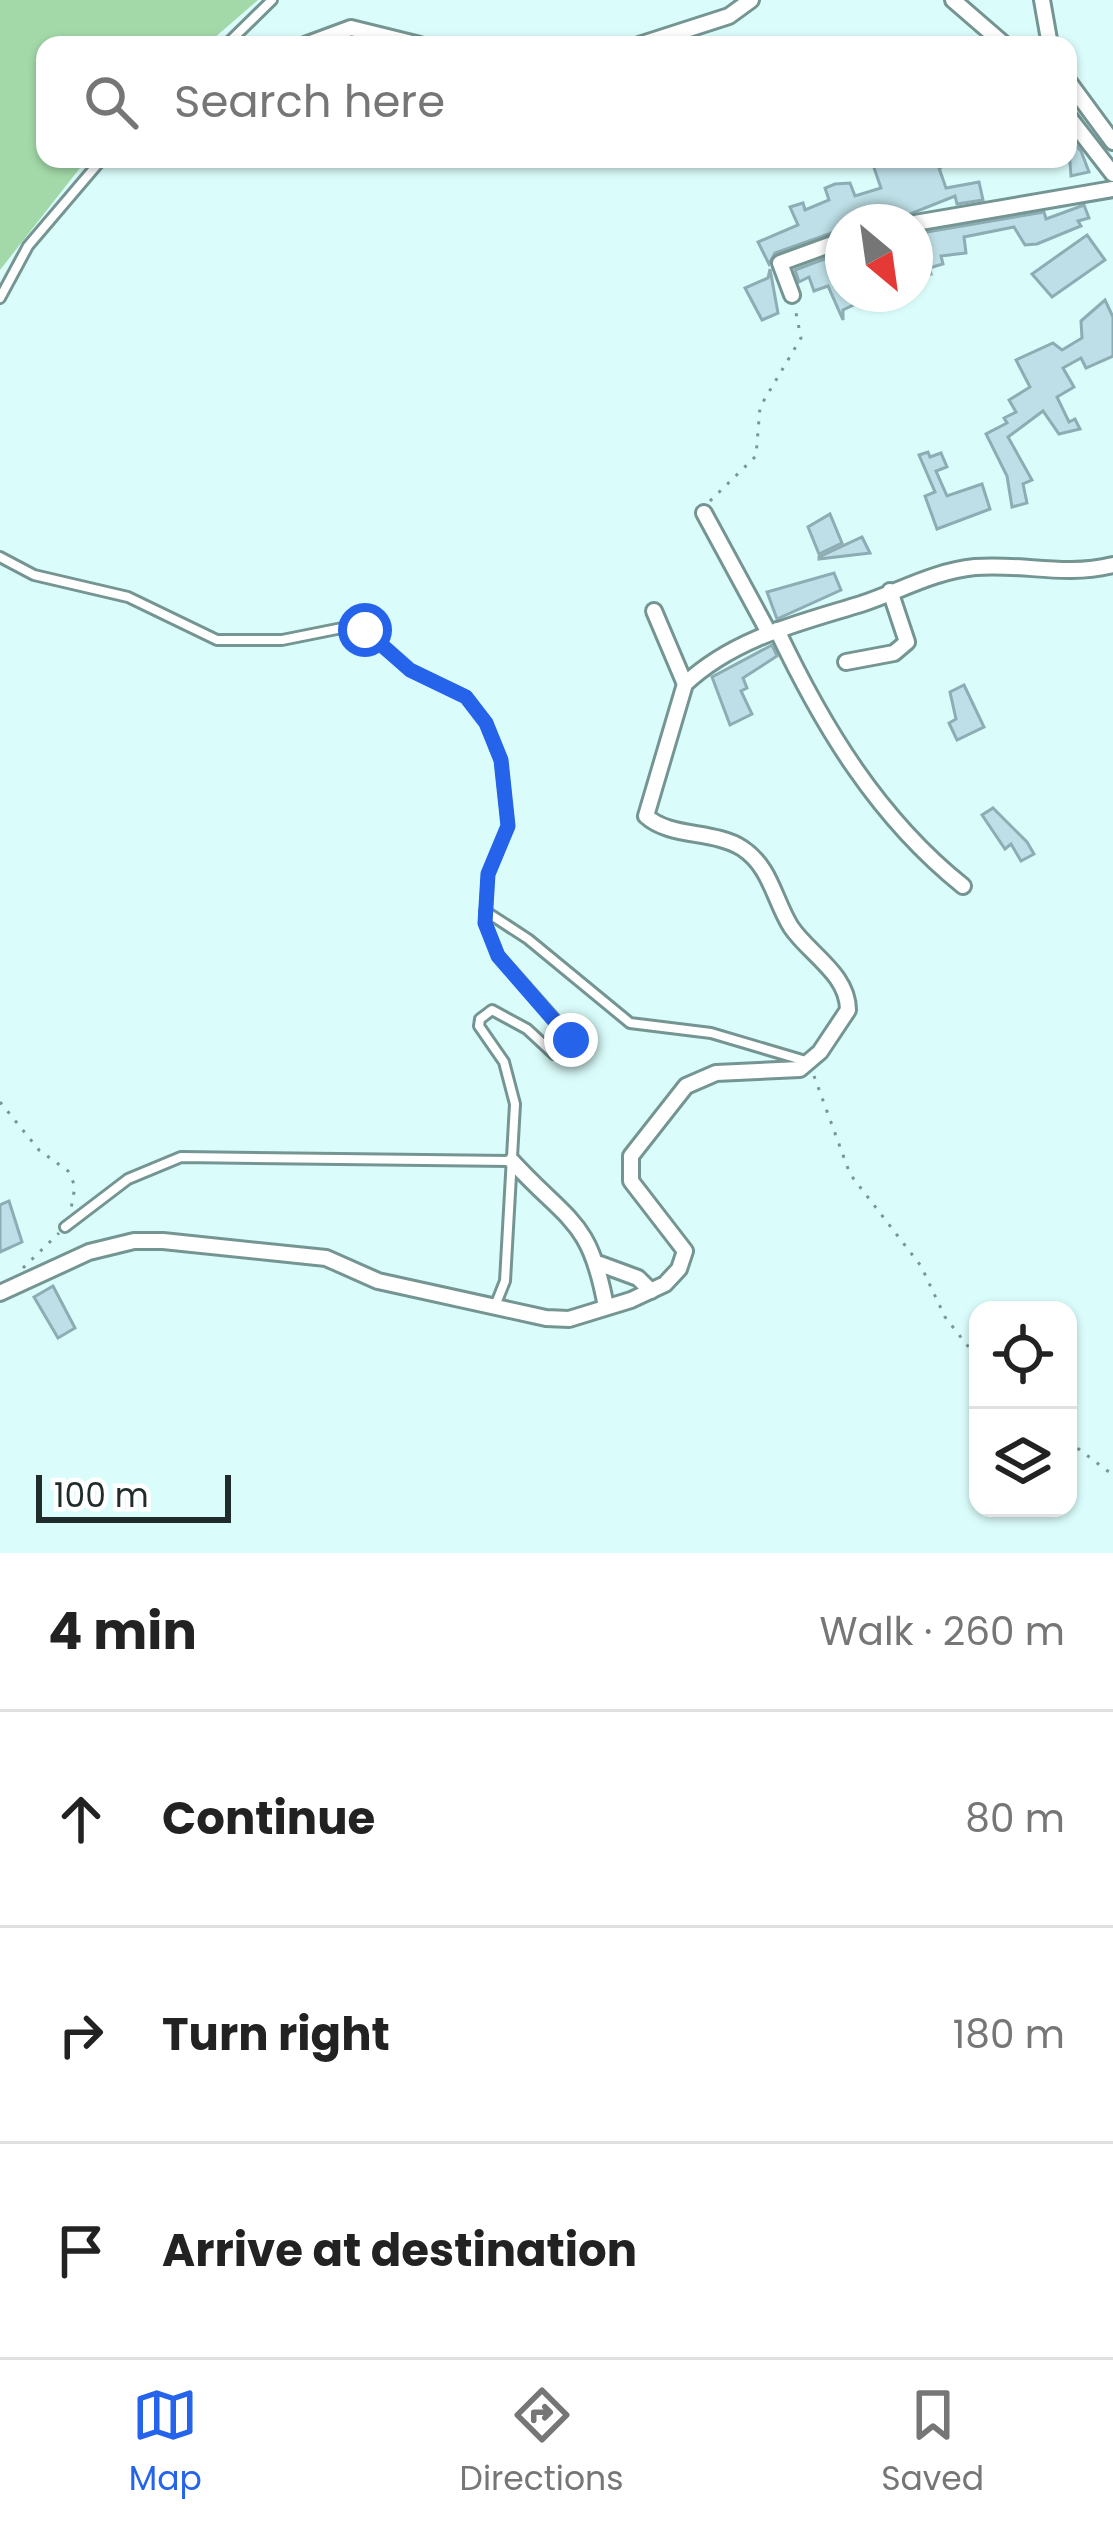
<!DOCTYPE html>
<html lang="en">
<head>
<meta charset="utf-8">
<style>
	:root { --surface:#fff; --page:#f6f6f6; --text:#222; --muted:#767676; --line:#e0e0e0; --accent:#2563eb }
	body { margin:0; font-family:Poppins,sans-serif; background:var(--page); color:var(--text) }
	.controls { position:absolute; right:36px; bottom:36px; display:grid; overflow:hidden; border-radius:24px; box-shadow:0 3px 9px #0004 }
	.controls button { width:108px; height:108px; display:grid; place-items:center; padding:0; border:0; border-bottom:3px solid var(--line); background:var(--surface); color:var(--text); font:60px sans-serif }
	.compass { position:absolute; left:825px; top:204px; width:108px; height:108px; border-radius:50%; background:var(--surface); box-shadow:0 3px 9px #0004; rotate:151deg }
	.scale { position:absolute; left:36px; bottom:30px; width:195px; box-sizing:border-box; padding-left:12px; border:6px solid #1f2c2b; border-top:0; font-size:33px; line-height:42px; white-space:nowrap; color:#1f2c2b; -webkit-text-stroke:9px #fff; paint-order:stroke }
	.stop { position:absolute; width:36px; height:36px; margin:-27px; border:9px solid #2563eb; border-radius:50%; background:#fff }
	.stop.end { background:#2563eb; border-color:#fff; box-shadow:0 3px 12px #0008 }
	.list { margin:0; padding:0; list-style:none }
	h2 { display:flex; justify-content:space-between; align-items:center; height:156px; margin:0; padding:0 48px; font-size:51px }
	h2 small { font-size:39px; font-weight:400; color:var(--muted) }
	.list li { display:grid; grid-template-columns:78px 1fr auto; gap:36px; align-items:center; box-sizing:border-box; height:216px; padding:0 48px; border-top:3px solid var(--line) }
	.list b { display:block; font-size:45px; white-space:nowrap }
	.list em { font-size:39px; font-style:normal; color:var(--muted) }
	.icon { flex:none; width:66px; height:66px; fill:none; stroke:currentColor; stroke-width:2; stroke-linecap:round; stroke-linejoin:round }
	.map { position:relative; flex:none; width:1113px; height:1553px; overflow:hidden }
	.search { position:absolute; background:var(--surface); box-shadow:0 3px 9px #0004; left:36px; right:36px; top:36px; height:132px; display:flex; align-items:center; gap:30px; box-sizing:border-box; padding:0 42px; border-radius:24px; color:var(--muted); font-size:45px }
	.sheet { height:804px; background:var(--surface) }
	nav { display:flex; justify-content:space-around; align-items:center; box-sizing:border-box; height:168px; border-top:3px solid var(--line); background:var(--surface); font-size:33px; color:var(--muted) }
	nav a { display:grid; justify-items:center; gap:6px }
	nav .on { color:var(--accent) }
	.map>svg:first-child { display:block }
	.green { fill:#a3d9a9 }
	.building { fill:#bedfe7; stroke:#8dacb3; stroke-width:3 }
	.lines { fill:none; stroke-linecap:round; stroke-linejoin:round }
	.service-casing { stroke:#759593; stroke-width:14 }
	.minor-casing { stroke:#759593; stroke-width:20 }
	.path { stroke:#7c9493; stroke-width:3; stroke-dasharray:3 9; stroke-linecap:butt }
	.service { stroke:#fff; stroke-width:8 }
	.minor { stroke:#fff; stroke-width:14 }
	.route { stroke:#2563eb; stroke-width:15 }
</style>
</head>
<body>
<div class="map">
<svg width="1113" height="1553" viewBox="0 0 1113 1553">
	<rect width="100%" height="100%" fill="#dafdfb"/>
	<!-- green -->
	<polygon class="green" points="0,0 258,0 206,45 45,45 45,159 87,159 0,270"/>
	<!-- building -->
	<g class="building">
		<polygon points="1068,137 1081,151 1089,172 1071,176"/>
		<polygon points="871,159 961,159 939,168 946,188 979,182 983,200 957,204 955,196 890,222 843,222 843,229 775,253 769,264 758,242 798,225 790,207 803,203 805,210 829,200 825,188 835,184 850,183 855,196 881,188"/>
		<polygon points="1084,205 1089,218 1078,221 1081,226 1037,244 1025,245 1014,227 964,237 966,253 941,256 943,264 929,268 931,274 915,277 915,234 1044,212 1046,219"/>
		<polygon points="1087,235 1105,260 1052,297 1032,274"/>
		<polygon points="843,252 843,294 877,294 843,310 843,320 828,286 814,291 809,277 799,282 795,270"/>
		<polygon points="770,269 778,313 762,320 745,288 768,278"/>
		<polygon points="1105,300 1113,317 1113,356 1086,368 1081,358 1063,368 1074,387 1057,397 1069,422 1075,419 1080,429 1059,434 1043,411 1008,437 1032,480 1023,484 1027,503 1012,507 1007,476 986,434 1007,423 1004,418 1016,412 1009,400 1030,387 1016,360 1053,343 1062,350 1082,338 1081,321"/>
		<polygon points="928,452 930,457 941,453 947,467 936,471 947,496 982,484 990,509 937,529 925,496 935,492 919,455"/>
		<polygon points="830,514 842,543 819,554 808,527"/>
		<polygon points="862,537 870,553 819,559 819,557"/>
		<polygon points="834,573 841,590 777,619 767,592"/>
		<polygon points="772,645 777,656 743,678 747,688 741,691 752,714 730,725 712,677"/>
		<polygon points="964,685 984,727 957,740 949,723 956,719 950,692"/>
		<polygon points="993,808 1027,842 1034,854 1021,861 1011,844 1005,849 982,815"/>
		<polygon points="9,1201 22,1242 0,1252 0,1205"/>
		<polygon points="53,1286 75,1328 58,1338 34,1297"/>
	</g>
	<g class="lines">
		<defs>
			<g id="service">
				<polyline points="226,45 272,0"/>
				<polyline points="0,298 28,246 102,159"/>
				<polyline points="0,557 34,575 128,597 217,640 282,640 357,625 410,670 466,697 486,723 501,761 508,826 488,874 485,923 498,955 568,1034 571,1047 554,1054 527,1029 492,1010 480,1019 479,1026 504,1062 515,1104 505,1281 495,1306"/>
				<polyline points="485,911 528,939 630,1023 711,1033 809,1062"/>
				<polyline points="65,1227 128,1179 181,1157 510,1161"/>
			</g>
			<g id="minor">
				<polyline points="953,0 1005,45"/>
				<polyline points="1042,0 1050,45"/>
				<polyline points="305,45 351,28 420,45"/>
				<polyline points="639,45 729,16 751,0"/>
				<polyline points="1068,81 1113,142"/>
				<polyline points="1068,116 1113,174"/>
				<polyline points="915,223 1113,189"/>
				<polyline points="792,295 780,263 843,240"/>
				<polyline points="704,513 769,633"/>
				<polyline points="654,611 685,684"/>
				<path d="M777 630C823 727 878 818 963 886"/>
				<polyline points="846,662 894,653 907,642 890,591"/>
				<path d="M512 1161C569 1223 590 1219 606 1307"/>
				<polyline points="600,1264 638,1278 651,1291"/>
				<path d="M0 1293 89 1252 134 1241H163L326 1258 378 1281 546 1318 569 1319 631 1300 665 1284 679 1269 685 1251 631 1181V1156L686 1086 716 1073 800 1069 820 1052 848 1010C848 974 809 954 791 927 774 900 771 867 742 848 714 830 670 838 646 816L685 684C734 638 799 623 861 604 900 591 934 571 975 567 1025 563 1063 577 1113 565"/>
			</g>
		</defs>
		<!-- service casing -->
		<use href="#service" class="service-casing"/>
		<!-- minor casing -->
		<use href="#minor" class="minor-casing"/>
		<!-- path -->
		<g class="path">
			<polyline points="710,501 756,456 760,407 801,338 795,308"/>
			<polyline points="814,1076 850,1174 921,1266 945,1317 978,1359"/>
			<polyline points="0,1102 39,1150 68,1171 75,1186 71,1209"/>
			<polyline points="23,1268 59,1233"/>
			<polyline points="1068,1441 1113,1475"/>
		</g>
		<!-- service -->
		<use href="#service" class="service"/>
		<!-- minor -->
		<use href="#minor" class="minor"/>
	</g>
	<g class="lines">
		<!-- route -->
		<polyline class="route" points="365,630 410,670 466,697 486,723 501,760 508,826 488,874 485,923 498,956 571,1040"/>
	</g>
</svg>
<div class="controls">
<button><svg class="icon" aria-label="locate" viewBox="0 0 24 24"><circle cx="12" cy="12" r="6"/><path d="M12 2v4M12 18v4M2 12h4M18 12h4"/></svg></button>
<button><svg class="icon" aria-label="layers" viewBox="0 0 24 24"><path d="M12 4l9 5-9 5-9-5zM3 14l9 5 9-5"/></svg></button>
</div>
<svg class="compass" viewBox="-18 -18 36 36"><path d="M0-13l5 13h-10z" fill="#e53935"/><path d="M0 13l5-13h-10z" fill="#767676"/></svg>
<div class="scale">100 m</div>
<div class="stop" style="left:365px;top:630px"></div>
<div class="stop end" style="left:571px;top:1040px"></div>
<div class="search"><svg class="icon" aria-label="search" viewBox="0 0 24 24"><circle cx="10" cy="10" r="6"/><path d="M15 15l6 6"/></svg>Search here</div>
</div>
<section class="sheet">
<h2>4 min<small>Walk · 260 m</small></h2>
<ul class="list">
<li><svg class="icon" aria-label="ahead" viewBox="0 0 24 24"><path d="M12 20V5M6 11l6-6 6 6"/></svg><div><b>Continue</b></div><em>80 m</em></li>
<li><svg class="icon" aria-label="right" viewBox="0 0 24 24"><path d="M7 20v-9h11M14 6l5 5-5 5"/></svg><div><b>Turn right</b></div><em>180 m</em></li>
<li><svg class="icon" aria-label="arrive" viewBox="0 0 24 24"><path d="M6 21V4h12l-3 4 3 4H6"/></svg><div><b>Arrive at destination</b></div></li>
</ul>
</section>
<nav>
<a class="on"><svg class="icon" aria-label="map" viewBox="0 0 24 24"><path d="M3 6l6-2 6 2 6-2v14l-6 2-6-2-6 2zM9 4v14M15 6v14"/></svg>Map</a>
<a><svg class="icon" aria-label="directions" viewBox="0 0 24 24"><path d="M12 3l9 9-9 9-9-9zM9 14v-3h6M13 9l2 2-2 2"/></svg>Directions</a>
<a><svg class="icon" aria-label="saved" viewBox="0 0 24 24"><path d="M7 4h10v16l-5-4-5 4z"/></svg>Saved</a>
</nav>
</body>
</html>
